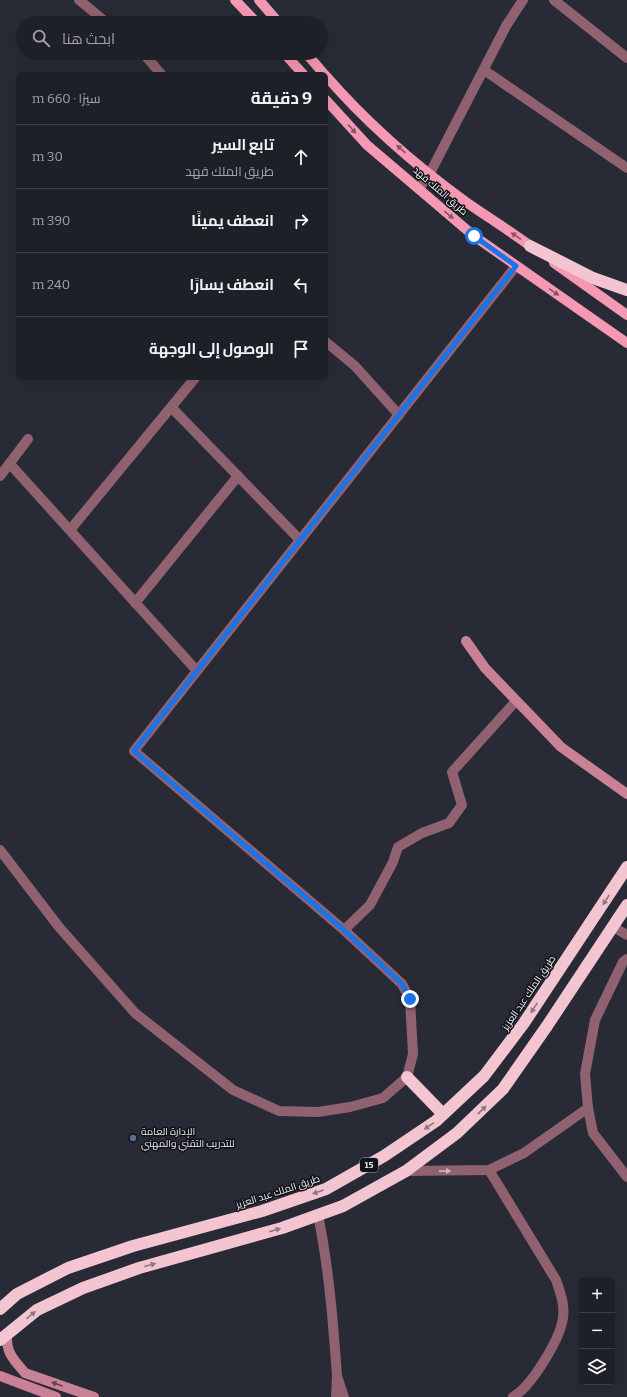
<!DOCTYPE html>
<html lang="ar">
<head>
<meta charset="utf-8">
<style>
	:root { --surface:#1e2028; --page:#262830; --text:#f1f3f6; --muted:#a1a3a8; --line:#3c3e45 }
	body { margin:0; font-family:Bitter,Cairo,serif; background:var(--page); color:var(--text); direction:rtl }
	.controls { position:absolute; right:12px; bottom:12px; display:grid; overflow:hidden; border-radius:6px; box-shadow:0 4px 16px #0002 }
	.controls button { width:36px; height:36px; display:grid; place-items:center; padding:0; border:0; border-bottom:1px solid var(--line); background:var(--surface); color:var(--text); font:20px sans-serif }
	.stop { position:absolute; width:12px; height:12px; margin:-9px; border:3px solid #1a73e8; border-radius:50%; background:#fff }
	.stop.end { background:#1a73e8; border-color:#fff; box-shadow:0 1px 4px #0008 }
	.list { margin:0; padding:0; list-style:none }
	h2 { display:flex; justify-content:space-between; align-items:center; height:52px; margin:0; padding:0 16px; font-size:17px }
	h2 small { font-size:13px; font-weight:400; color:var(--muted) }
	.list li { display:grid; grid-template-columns:26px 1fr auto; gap:12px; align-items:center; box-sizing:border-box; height:64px; padding:0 16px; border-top:1px solid var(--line) }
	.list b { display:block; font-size:15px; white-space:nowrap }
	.list p { margin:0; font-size:13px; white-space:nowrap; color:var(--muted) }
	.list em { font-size:13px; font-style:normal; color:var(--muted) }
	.icon { flex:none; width:22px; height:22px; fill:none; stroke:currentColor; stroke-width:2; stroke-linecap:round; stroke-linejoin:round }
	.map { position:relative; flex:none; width:627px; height:1397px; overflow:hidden; direction:ltr }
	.search { position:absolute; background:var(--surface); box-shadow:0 4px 16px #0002; left:16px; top:16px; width:312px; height:44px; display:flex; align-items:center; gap:10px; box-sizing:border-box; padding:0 14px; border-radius:22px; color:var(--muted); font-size:15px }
	.panel { position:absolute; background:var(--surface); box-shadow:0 4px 16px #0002; left:16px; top:72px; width:312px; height:308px; border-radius:6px; direction:rtl }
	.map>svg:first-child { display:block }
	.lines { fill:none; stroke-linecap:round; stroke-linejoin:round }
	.street { stroke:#90626f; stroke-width:10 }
	.secondary { stroke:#c88195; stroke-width:10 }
	.primary { stroke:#f498b3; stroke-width:10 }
	.highway { stroke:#f3c5d1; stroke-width:12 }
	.oneway { fill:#835666 }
	.oneway2 { fill:#8e757e }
	.oneway3 { fill:#c8b7c0 }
	.oneway4 { fill:#644450 }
	.route { stroke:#1a73e8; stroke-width:5 }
	.service-dot { fill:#5c6f8a; stroke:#121318; stroke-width:1.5 }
	.labels { text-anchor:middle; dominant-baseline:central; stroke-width:3; stroke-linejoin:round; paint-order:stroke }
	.shield { fill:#121318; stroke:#acadb3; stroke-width:1 }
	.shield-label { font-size:9px; font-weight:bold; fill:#eeeff6 }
	.street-label { font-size:10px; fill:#eeeff6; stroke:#121318 }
	.poi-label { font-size:10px; fill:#eeeff6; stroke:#121318; text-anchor:start }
</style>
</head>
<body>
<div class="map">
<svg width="627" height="1397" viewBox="0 0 627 1397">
	<rect width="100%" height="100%" fill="#282a35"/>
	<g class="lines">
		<!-- street -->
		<g class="street">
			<polyline points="79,0 107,23"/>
			<polyline points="554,0 627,58"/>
			<polyline points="143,53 161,74"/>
			<polyline points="484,70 627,168"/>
			<polyline points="419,189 430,173 506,26 523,0"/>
			<polyline points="326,342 355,366 399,415"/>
			<polyline points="171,407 300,540"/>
			<polyline points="10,464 197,671"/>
			<polyline points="0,476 28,439"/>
			<polyline points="70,530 195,378"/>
			<polyline points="135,603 238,476"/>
			<polyline points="0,850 59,927 135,1013 233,1090 279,1111 318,1112 350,1107 383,1098 407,1077 413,1054 410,999 402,984 344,930 134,751 516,266"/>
			<polyline points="613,927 627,935"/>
			<polyline points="344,930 370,905 393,862 398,847 422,833 449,823 462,805 452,772 516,701"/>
			<polyline points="627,959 623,962 595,1020 585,1074 588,1108 593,1133 627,1177"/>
			<path d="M489 1170 556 1280C561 1294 566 1308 562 1323 558 1341 538 1373 525 1387 522 1391 517 1394 513 1397"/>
			<polyline points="406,1171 489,1170 524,1153 588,1108"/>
			<path d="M318 1215C329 1269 333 1321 337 1376"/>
			<polyline points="336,1397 337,1376 344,1397"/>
		</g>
		<!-- secondary -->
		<g class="secondary">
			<polyline points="466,641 485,668 561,747 627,794"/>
			<path d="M7 1334C6 1353 13 1359 25 1373L94 1397"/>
			<polyline points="0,1376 56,1397"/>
		</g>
		<!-- primary -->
		<g class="primary">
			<polyline points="235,0 257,23"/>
			<polyline points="259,0 279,23"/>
			<polyline points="284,53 303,74"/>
			<polyline points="306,53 324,74"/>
			<path d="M326 76C367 123 415 165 466 202 489 218 513 233 536 250"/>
			<polyline points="326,100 367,145 474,236 627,343"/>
			<polyline points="554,263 627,315"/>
		</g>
		<!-- highway -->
		<g class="highway">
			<polyline points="530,246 593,278 627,290"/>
			<polyline points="407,1077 443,1114"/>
			<polyline points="0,1309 17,1294 68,1268 133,1246 262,1211 326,1189 384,1156 436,1121 484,1076 524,1023 627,867"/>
			<polyline points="0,1340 37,1310 83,1288 139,1268 282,1228 343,1206 406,1171 457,1133 503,1089 547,1026 627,905"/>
		</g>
	</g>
	<!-- one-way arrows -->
	<defs><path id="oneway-solid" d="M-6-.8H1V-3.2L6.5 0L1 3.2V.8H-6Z"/></defs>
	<g class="oneway">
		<use href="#oneway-solid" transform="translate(352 129) rotate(48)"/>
		<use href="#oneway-solid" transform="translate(401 149) rotate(-139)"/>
		<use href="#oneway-solid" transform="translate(449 215) rotate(39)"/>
		<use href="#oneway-solid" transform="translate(516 236) rotate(-146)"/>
		<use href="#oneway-solid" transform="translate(554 292) rotate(34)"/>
	</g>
	<g class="oneway2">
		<use href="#oneway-solid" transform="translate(606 900) rotate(123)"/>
		<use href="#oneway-solid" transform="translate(534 1008) rotate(123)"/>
		<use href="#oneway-solid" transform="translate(482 1110) rotate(-44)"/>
		<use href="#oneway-solid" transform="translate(429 1126) rotate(146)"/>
		<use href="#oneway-solid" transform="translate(318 1192) rotate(161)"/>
		<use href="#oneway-solid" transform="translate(275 1230) rotate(-16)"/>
		<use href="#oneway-solid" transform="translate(150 1265) rotate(-15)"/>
		<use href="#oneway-solid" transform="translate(31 1315) rotate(-39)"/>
	</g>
	<use class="oneway3" href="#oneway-solid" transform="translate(445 1171) rotate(-1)"/>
	<use class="oneway4" href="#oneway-solid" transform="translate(57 1384) rotate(-161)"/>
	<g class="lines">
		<!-- route -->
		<polyline class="route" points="410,999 402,984 344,930 134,751 516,266 474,236"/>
	</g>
	<!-- markers -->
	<circle class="service-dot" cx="133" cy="1138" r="4"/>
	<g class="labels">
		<!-- shield labels -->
		<rect class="shield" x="360" y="1158" width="18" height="14" rx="3"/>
		<g class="shield-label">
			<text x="369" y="1165">15</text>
		</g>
		<!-- street labels -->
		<g class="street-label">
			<text transform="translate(440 191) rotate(41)">طريق الملك فهد</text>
			<text transform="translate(529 993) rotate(-56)">طريق الملك عبد العزيز</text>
			<text transform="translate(278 1192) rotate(-18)">طريق الملك عبد العزيز</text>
		</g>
		<!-- poi labels -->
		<g class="poi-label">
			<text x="141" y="1132">الإدارة العامة<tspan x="141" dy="12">للتدريب التقني والمهني</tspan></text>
		</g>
	</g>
</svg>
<div class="controls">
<button>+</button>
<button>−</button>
<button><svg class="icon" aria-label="layers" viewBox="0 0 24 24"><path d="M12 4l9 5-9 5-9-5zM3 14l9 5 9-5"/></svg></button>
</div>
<div class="stop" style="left:474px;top:236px"></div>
<div class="stop end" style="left:410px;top:999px"></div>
<div class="search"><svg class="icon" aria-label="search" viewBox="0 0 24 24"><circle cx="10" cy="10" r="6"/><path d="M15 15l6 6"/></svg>ابحث هنا</div>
<section class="panel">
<h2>9 دقيقة<small>سيرًا · 660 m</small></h2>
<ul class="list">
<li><svg class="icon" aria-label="ahead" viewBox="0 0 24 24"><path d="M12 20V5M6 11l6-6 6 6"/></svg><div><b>تابع السير</b><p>طريق الملك فهد</p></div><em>30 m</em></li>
<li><svg class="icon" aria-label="right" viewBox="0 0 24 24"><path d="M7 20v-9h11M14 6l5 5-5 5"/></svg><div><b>انعطف يمينًا</b></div><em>390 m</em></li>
<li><svg class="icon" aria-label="left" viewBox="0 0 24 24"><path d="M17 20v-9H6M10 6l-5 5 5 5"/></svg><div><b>انعطف يسارًا</b></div><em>240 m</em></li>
<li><svg class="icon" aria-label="arrive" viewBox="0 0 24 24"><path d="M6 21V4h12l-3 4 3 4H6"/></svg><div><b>الوصول إلى الوجهة</b></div></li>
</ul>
</section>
</div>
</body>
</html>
